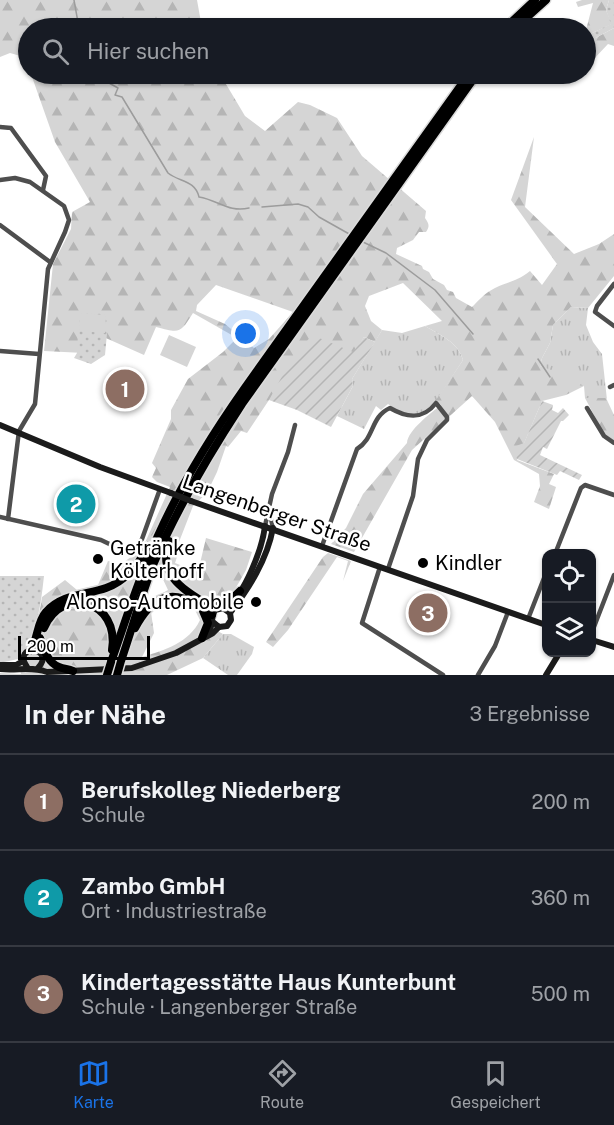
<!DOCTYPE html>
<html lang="de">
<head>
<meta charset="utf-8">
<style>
	:root { --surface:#171b24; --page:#20242c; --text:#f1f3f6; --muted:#9ea1a6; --line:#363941; --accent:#1a73e8 }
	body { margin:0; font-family:"Public Sans",sans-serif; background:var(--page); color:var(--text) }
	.controls { position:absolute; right:18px; bottom:18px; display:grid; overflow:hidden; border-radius:12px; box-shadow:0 2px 4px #0004 }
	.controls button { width:54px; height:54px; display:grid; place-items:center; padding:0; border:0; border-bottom:2px solid var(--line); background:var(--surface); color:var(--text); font:30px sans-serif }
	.scale { position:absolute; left:18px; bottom:15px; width:132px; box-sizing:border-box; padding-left:6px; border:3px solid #000; border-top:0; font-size:16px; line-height:21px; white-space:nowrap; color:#000; -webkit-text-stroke:4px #fff; paint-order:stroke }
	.you { position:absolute; left:246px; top:334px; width:21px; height:21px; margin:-15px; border:4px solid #fff; border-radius:50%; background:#1a73e8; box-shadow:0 0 0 9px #1a73e833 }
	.badge { display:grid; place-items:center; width:39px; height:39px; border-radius:50%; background:var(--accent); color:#fff; font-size:20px; font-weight:700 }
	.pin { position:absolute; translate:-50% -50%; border:3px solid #fff; box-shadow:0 2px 6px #0006 }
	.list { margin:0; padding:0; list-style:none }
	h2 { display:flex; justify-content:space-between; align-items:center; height:78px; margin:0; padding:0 24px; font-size:26px }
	h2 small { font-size:20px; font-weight:400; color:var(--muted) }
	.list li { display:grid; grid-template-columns:39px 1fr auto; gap:18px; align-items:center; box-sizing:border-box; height:96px; padding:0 24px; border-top:2px solid var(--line) }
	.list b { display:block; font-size:22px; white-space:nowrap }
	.list p { margin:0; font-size:20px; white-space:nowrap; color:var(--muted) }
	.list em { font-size:20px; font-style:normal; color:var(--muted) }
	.icon { flex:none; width:33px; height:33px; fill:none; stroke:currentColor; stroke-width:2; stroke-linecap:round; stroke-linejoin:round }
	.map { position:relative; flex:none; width:614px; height:675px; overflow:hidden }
	.search { position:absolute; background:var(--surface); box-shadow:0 2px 4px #0004; left:18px; right:18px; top:18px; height:66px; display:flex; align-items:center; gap:15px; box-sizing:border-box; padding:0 21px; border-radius:33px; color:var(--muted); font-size:22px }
	.sheet { height:366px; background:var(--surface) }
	nav { display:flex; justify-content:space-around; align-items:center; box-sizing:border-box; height:84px; border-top:2px solid var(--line); background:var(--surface); font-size:16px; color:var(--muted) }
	nav a { display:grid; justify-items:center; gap:3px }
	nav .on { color:var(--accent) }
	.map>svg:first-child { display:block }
	.grass { fill:url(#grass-tufts) }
	.forest { fill:url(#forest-firs); fill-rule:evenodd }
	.park { fill:url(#park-dots) }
	.garden { fill:url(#garden-furrows) }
	.pitch { fill:#d5d5d5 }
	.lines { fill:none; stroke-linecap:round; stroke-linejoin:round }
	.stream { stroke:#9c9c9c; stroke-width:1.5 }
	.highway-casing { stroke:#dbdbdb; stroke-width:11 }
	.street { stroke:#4e4e4e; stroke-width:4.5 }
	.secondary { stroke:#1b1b1b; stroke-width:6 }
	.highway { stroke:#000; stroke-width:8 }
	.highway-bridge-casing { stroke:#dbdbdb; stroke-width:11; stroke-linecap:butt }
	.secondary-bridge { stroke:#1b1b1b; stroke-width:6 }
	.highway-bridge { stroke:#000; stroke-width:8 }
	.poi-dot { fill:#000; stroke:#fff; stroke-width:2 }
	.labels { text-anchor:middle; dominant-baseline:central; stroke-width:5; stroke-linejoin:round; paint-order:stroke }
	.street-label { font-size:20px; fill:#000; stroke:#fff }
	.poi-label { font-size:20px; fill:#000; stroke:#fff; text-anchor:start }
</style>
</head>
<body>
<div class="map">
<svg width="614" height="675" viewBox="0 0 614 675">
	<defs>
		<pattern id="grass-tufts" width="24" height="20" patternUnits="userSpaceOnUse" patternTransform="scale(1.5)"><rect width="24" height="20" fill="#d5d5d5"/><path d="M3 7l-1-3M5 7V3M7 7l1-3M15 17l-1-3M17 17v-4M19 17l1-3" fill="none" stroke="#b5b5b5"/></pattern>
		<pattern id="forest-firs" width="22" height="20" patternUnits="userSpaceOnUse" patternTransform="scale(1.5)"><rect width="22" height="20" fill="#d5d5d5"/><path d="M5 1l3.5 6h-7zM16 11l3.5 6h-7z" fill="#b5b5b5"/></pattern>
		<pattern id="park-dots" width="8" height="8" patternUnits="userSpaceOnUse" patternTransform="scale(1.5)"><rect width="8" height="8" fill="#d5d5d5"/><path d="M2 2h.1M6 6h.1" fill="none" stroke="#b5b5b5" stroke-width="1.8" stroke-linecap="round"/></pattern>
		<pattern id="garden-furrows" width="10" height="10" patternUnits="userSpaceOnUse" patternTransform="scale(1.5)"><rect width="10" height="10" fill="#d5d5d5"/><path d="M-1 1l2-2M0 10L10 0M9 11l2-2" fill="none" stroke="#b5b5b5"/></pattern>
	</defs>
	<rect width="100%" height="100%" fill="#fff"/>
	<!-- grass -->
	<g class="grass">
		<polygon points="571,307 588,308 586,325 593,342 602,354 607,400 606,398 585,398 584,386 540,366 542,358 550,343 553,325"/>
		<path d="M425 326C440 335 458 342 463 360L433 406 416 415 400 412 388 404 381 410 376 406 364 429 337 416 353 386 352 379 382 330 402 333Z"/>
		<polygon points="223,634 231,634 254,647 252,654 237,675 228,675 203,658"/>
	</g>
	<!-- forest -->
	<g class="forest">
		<polygon points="0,0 197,0 202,28 28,28 28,68 24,57 10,53 0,57"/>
		<polygon points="582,0 609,0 606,10 612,24 590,34 586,30 593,3 578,7 576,2"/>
		<polygon points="614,28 614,46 608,44 591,62 586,62 586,43"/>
		<path d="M31 74H220L245 116 265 131 298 102 310 105 337 118 362 156 426 211 425 218C429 224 430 226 426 232H419L413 240 397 248 396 254 422 266 423 269 429 272 433 279 444 285 447 290 453 292 456 298 472 307C479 300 485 293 495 288 509 281 516 282 530 271L542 285 557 264 511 200 534 137 525 207 574 254 599 244 614 234V276L588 308 571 307 553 325 550 343 542 358 540 366 563 374 584 386 566 395 542 401 517 460 554 474 549 484 556 487 549 509 534 502 540 486 539 474 514 460 495 422 472 396 412 450 354 552 331 544 346 528 363 494 407 443C408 430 431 413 441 405L436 400 463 360C458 342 440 335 425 326L442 321 403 283 369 296 365 306 371 321 382 330 375 342 364 337 354 353 269 400 247 433 241 431 228 447 226 446 217 472 207 493 193 506 179 542 181 545 175 563 198 572 206 538 252 552 246 570 230 598C217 602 205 608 205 624L223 634 203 658 167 675H0V673L21 674 18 659C31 639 39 621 42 597L65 580 77 590 98 585 108 561 120 565 139 551 144 545 170 487 157 482 152 477 156 468 152 463 171 419V410L188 379 223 352 237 338 193 313C180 334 180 333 156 327L144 355 99 335 84 353 44 351 53 264 71 229 72 212 90 202 55 142ZM216 285 293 312 269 339 254 348 225 324 196 311 197 305ZM160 573 168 590 145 603 153 578ZM176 599 195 610 200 620C189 643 165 650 142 657L154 633 151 612 164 603Z"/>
		<polygon points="585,398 606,398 614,415 614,441 604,434"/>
		<polygon points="328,553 351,561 343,581 348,561 337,557 288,630 273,647 266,642 323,557"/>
	</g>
	<!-- park -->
	<g class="park">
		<polygon points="609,0 614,0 614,28 586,43 590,34 611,24 606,10"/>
		<polygon points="79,311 109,312 105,355 91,364 74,358 77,353"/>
		<path d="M0 576H44C40 611 38 629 18 659L0 663Z"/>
	</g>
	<!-- garden -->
	<g class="garden">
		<polygon points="312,335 353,352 364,337 375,342 352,379 353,386 331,427 297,410 269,400 291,360"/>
		<polygon points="542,401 553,405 552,410 558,413 563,408 569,415 563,421 561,421 547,449 543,447 540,455 582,475 579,480 560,471 557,475 517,459 514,450 516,446 524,443"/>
	</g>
	<!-- pitch -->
	<g class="pitch">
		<polygon points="80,313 106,315 105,333 79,331"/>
		<polygon points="169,335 196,347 187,367 160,355"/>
	</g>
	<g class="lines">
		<!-- stream -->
		<g class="stream">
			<polyline points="74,0 79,28"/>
			<path d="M100 74 109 83 118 88 115 95 122 97 168 173C179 182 195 180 199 197 218 200 229 213 249 208"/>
			<polyline points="262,207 298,204 308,207 319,217 351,235"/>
			<polyline points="363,242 386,253 435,290 473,334"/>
			<polyline points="538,359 550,377"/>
		</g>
		<defs>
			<g id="highway">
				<polyline points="505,28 535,0"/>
				<polyline points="515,28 546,0"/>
				<path d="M169 541C157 575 183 589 208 605"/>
				<path d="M204 603C221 608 228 603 240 591"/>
				<path d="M44 628C63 584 120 601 112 650"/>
				<path d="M135 628C150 600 167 588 196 604 202 608 207 610 212 615"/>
				<path d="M40 638C44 649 47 662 59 667 64 669 68 669 73 671"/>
				<polyline points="202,638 208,623 203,611"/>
				<path d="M31 650C38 638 37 622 46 612 61 594 86 595 106 588 126 581 139 564 148 546"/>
				<path d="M121 661C132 629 141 596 153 565 177 508 208 456 242 404L477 74"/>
				<path d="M111 662C123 629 133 595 147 562 171 500 206 443 244 389L469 74"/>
			</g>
		</defs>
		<!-- highway casing -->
		<use href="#highway" class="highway-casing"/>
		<!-- street -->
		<g class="street">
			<polyline points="0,127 11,128 46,176 43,190"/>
			<polyline points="0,180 15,178 30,182 64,206 69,220 65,232 48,269 35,404 19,431 8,519"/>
			<polyline points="0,225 50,262"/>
			<polyline points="614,284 597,306 595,312 614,326"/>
			<polyline points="0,351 39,354"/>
			<polyline points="610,387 614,385"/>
			<polyline points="587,408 604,436 614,443"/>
			<polyline points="269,510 273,528"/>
			<polyline points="0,517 101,540 124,551 134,549 142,539 160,489"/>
			<polyline points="265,526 272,494 288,452 295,425"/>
			<path d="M322 546 357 449C375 438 370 417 390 408 407 418 423 420 436 403L447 417V420L427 440 418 459 413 496 388 569"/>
			<polyline points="555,554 581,488 585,485 614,495"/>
			<polyline points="380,567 362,623 443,675"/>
			<polyline points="528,619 546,573"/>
			<polyline points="592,632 614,575"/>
			<polyline points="478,675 495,646 508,612"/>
		</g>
		<!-- secondary -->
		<g class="secondary">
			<polyline points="0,425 100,467 171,493"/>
			<polyline points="191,501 546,625"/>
			<path d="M226 609C245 593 262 550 265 526"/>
			<path d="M230 613C249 588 267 560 273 528"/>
			<path d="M205 636C216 624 209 620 215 610L223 608 230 613 231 620 227 626 219 627 213 622"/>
			<polyline points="592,640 614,647"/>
			<polyline points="0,665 16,665 23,661"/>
			<path d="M27 667C11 643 57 647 38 668"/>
			<path d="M0 669C17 671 31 666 47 672L132 668 176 653 213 633 219 627"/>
			<polyline points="546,675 560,652"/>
		</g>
		<!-- highway -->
		<use href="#highway" class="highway"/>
		<defs>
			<g id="highway-bridge">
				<polyline points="107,675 111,662"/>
				<polyline points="117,675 121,661"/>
			</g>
		</defs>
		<!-- highway-bridge casing -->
		<use href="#highway-bridge" class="highway-bridge-casing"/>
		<!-- secondary-bridge -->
		<polyline class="secondary-bridge" points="171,493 191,501"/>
		<!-- highway-bridge -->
		<use href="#highway-bridge" class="highway-bridge"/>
	</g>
	<!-- markers -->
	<g class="poi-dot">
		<circle cx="98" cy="559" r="6"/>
		<circle cx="423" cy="563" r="6"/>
		<circle cx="256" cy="602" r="6"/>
	</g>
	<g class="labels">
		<!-- street labels -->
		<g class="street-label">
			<text transform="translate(277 513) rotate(19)">Langenberger Straße</text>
		</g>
		<!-- poi labels -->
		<g class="poi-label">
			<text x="110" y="548">Getränke<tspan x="110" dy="23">Költerhoff</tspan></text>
			<text x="435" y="563">Kindler</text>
			<text x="244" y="602" text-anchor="end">Alonso-Automobile</text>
		</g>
	</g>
</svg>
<div class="controls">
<button><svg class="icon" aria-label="locate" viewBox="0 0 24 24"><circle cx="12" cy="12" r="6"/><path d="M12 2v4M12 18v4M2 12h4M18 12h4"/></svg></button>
<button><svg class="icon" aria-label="layers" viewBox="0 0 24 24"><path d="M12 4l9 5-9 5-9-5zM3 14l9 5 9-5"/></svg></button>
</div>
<div class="scale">200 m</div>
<div class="you"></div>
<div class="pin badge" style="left:125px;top:389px;background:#8d6e63">1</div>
<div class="pin badge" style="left:76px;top:504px;background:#0f9aa8">2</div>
<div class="pin badge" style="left:428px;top:613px;background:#8d6e63">3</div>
<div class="search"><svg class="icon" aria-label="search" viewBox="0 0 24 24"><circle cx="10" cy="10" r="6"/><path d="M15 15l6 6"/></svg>Hier suchen</div>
</div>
<section class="sheet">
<h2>In der Nähe<small>3 Ergebnisse</small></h2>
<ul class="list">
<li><span class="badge" style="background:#8d6e63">1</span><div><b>Berufskolleg Niederberg</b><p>Schule</p></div><em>200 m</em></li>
<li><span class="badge" style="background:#0f9aa8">2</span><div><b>Zambo GmbH</b><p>Ort · Industriestraße</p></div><em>360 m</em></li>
<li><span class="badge" style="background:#8d6e63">3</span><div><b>Kindertagesstätte Haus Kunterbunt</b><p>Schule · Langenberger Straße</p></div><em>500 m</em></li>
</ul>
</section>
<nav>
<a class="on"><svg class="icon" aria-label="map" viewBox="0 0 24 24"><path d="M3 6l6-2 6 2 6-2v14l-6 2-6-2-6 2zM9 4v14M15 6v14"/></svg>Karte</a>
<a><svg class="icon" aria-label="directions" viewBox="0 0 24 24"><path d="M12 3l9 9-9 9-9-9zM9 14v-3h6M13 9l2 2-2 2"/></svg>Route</a>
<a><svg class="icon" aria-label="saved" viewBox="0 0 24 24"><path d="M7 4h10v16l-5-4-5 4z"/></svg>Gespeichert</a>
</nav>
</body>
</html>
